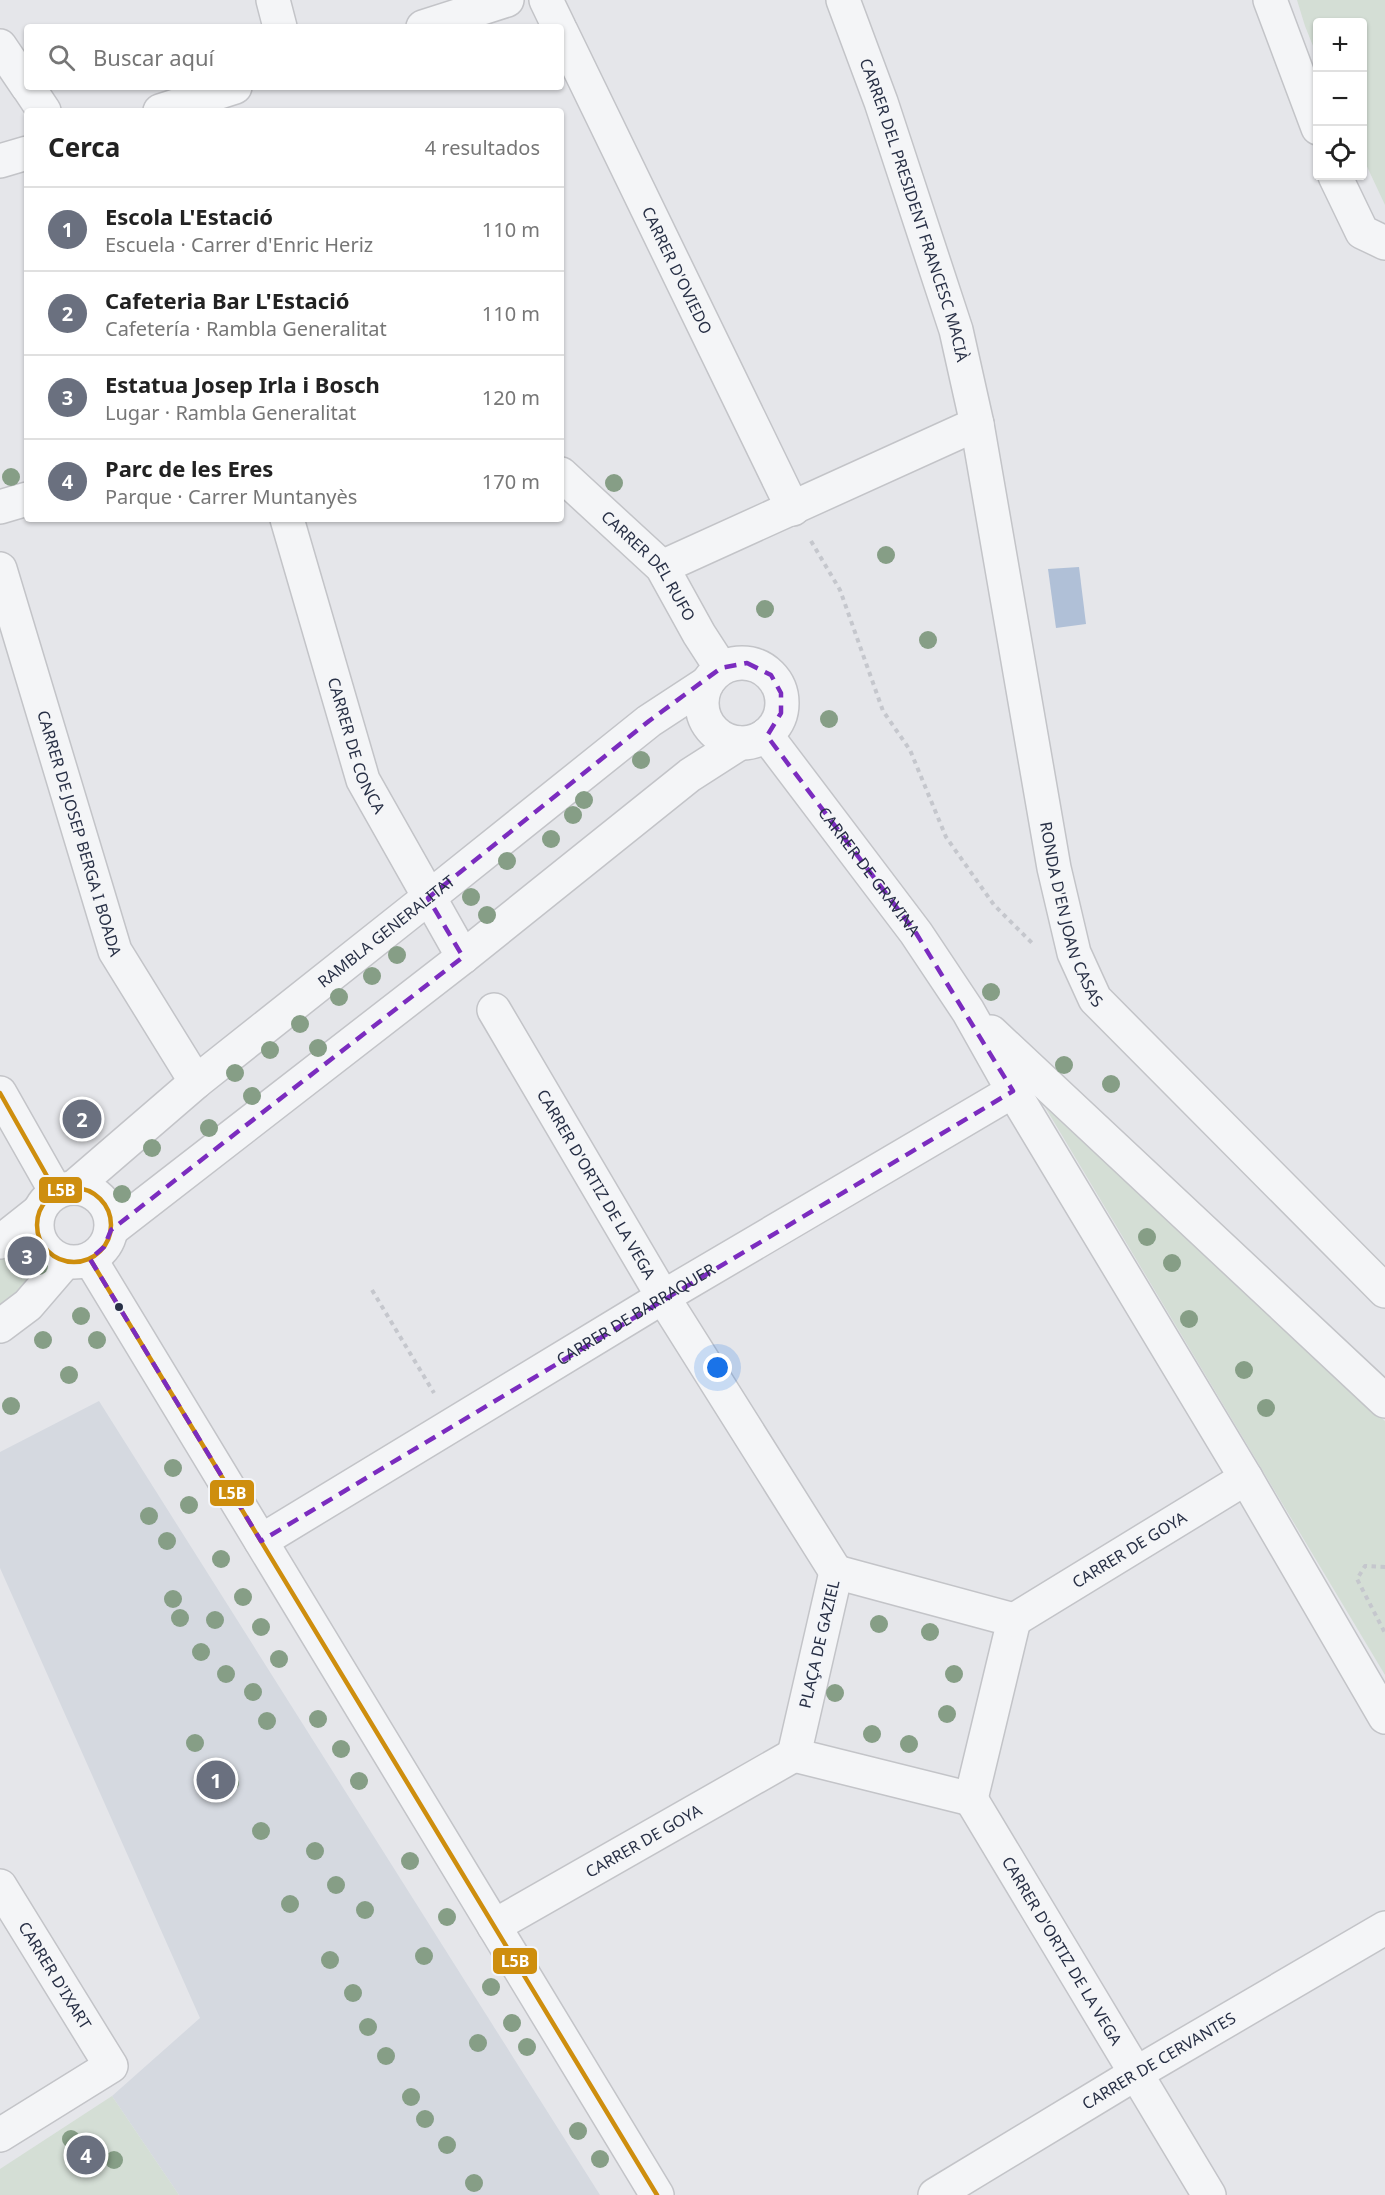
<!DOCTYPE html>
<html lang="es">
<head>
<meta charset="utf-8">
<style>
	:root { --surface:#fff; --page:#f6f6f6; --text:#222; --muted:#767676; --line:#e0e0e0; --accent:#6a707f }
	body { margin:0; font-family:"Noto Sans",sans-serif; background:var(--page); color:var(--text) }
	.controls { position:absolute; right:18px; top:18px; display:grid; overflow:hidden; border-radius:6px; box-shadow:0 2px 4px #0004 }
	.controls button { width:54px; height:54px; display:grid; place-items:center; padding:0; border:0; border-bottom:2px solid var(--line); background:var(--surface); color:var(--text); font:30px sans-serif }
	.you { position:absolute; left:718px; top:1368px; width:21px; height:21px; margin:-15px; border:4px solid #fff; border-radius:50%; background:#1a73e8; box-shadow:0 0 0 9px #1a73e833 }
	.badge { display:grid; place-items:center; width:39px; height:39px; border-radius:50%; background:var(--accent); color:#fff; font-size:20px; font-weight:700 }
	.pin { position:absolute; translate:-50% -50%; border:3px solid #fff; box-shadow:0 2px 6px #0006 }
	.list { margin:0; padding:0; list-style:none }
	h2 { display:flex; justify-content:space-between; align-items:center; height:78px; margin:0; padding:0 24px; font-size:26px }
	h2 small { font-size:20px; font-weight:400; color:var(--muted) }
	.list li { display:grid; grid-template-columns:39px 1fr auto; gap:18px; align-items:center; box-sizing:border-box; height:84px; padding:0 24px; border-top:2px solid var(--line) }
	.list b { display:block; font-size:22px; white-space:nowrap }
	.list p { margin:0; font-size:20px; white-space:nowrap; color:var(--muted) }
	.list em { font-size:20px; font-style:normal; color:var(--muted) }
	.icon { flex:none; width:33px; height:33px; fill:none; stroke:currentColor; stroke-width:2; stroke-linecap:round; stroke-linejoin:round }
	.map { position:relative; flex:none; width:1385px; height:2195px; overflow:hidden }
	.search { position:absolute; background:var(--surface); box-shadow:0 2px 4px #0004; left:24px; top:24px; width:540px; height:66px; display:flex; align-items:center; gap:15px; box-sizing:border-box; padding:0 21px; border-radius:6px; color:var(--muted); font-size:22px }
	.panel { position:absolute; background:var(--surface); box-shadow:0 2px 4px #0004; left:24px; top:108px; width:540px; height:414px; border-radius:6px }
	.map>svg:first-child { display:block }
	.built { fill:#d5d9e0 }
	.green { fill:#d4ded5 }
	.water { fill:#b0c0d7 }
	.lines { fill:none; stroke-linecap:round; stroke-linejoin:round }
	.minor-casing { stroke:#c3c4c8; stroke-width:36 }
	.path { stroke:#c5c7cd; stroke-width:4; stroke-dasharray:4.5 4.5; stroke-linecap:butt }
	.minor { stroke:#f4f5f7; stroke-width:33 }
	.bus-1-casing { stroke:#f3f5f9; stroke-width:9 }
	.bus-1 { stroke:#ce8e0e; stroke-width:4.5 }
	.tree { fill:#869e86 }
	.marked { fill:none; stroke:#7b2cbf; stroke-width:4.5; stroke-dasharray:12 8; stroke-linejoin:round }
	.bus-dot { fill:#283046; stroke:#f3f5f9; stroke-width:2 }
	.labels { text-anchor:middle; dominant-baseline:central; stroke-width:4.5; stroke-linejoin:round; paint-order:stroke }
	.street-label { font-size:16px; fill:#283046; stroke:#f3f5f9 }
	.line-badge { stroke:#f3f5f9; stroke-width:2 }
	.badge-label { font-size:16px; text-anchor:middle; font-weight:bold; fill:#fff }
</style>
</head>
<body>
<div class="map">
<svg width="1385" height="2195" viewBox="0 0 1385 2195">
	<rect width="100%" height="100%" fill="#e5e6ea"/>
	<!-- built -->
	<polygon class="built" points="99,1401 600,2195 179,2195 112,2096 200,2018 0,1568 0,1452"/>
	<!-- green -->
	<g class="green">
		<polygon points="1297,0 1385,0 1385,205 1363,158 1362,22 1318,22 1317,56 1305,26"/>
		<polygon points="1045,1107 1385,1421 1385,1675"/>
		<polygon points="22,1240 47,1271 0,1309 0,1258"/>
		<polygon points="112,2096 179,2195 0,2195 0,2169"/>
	</g>
	<!-- water -->
	<polygon class="water" points="1079,567 1086,624 1056,628 1048,569"/>
	<g class="lines">
		<defs>
			<g id="minor">
				<polyline points="273,0 280,27"/>
				<polyline points="546,0 559,27"/>
				<path id="s1" d="M843 0 881 102 956 330 977 424 1054 868 1074 953 1095 999 1385 1291"/>
				<polyline points="1270,0 1318,128"/>
				<polyline points="423,27 507,0"/>
				<path id="s2" d="M561 31 793 509"/>
				<polyline points="0,46 27,86"/>
				<polyline points="28,87 44,111"/>
				<polyline points="160,111 235,87"/>
				<polyline points="0,161 27,153"/>
				<polyline points="1335,176 1362,232 1385,243"/>
				<path id="s3" d="M561 474 662 567 699 634 721 668"/>
				<polyline points="0,507 27,499"/>
				<path id="s4" d="M287 519 363 780 463 957"/>
				<polyline points="662,567 977,424"/>
				<path id="s5" d="M0 569 115 951 196 1082"/>
				<circle cx="742" cy="703" r="40"/>
				<path id="s6" d="M766 735 916 933 968 1011 1013 1091 1246 1478 1385 1717"/>
				<path id="s7" d="M494 1010 663 1297 836 1572"/>
				<polyline points="991,1032 1385,1401"/>
				<polyline points="0,1093 56,1192"/>
				<circle cx="74" cy="1225" r="37"/>
				<path id="s8" d="M73 1188 196 1082 428 898 649 721 707 683"/>
				<polyline points="111,1230 463,957 690,775 740,743"/>
				<polyline points="0,1242 38,1212"/>
				<polyline points="90,1259 657,2195"/>
				<polyline points="0,1326 28,1305 65,1262"/>
				<path id="s9" d="M261 1541 663 1297 1013 1091"/>
				<polygon points="836,1572 1014,1620 971,1799 794,1755"/>
				<path id="s10" d="M1014 1620 1246 1478"/>
				<path id="s11" d="M971 1799 1209 2195"/>
				<path id="s12" d="M0 1886 111 2066 0 2135"/>
				<path id="s13" d="M494 1926 794 1755"/>
				<path id="s14" d="M935 2195 1135 2074 1385 1928"/>
			</g>
		</defs>
		<!-- minor casing -->
		<use href="#minor" class="minor-casing"/>
		<!-- path -->
		<g class="path">
			<polyline points="811,541 840,590 883,711 910,750 946,837 994,905 1032,943"/>
			<polyline points="372,1290 434,1393"/>
			<polyline points="1385,1567 1365,1566 1357,1579 1385,1633"/>
		</g>
		<!-- minor -->
		<use href="#minor" class="minor"/>
		<defs>
			<g id="bus-1">
				<polyline points="0,1093 56,1192"/>
				<circle cx="74" cy="1225" r="37"/>
				<polyline points="90,1259 657,2195"/>
			</g>
		</defs>
		<!-- bus-1 casing -->
		<use href="#bus-1" class="bus-1-casing"/>
		<!-- bus-1 -->
		<use href="#bus-1" class="bus-1"/>
	</g>
	<!-- trees -->
	<g class="tree">
		<circle cx="11" cy="477" r="9"/>
		<circle cx="614" cy="483" r="9"/>
		<circle cx="886" cy="555" r="9"/>
		<circle cx="765" cy="609" r="9"/>
		<circle cx="928" cy="640" r="9"/>
		<circle cx="829" cy="719" r="9"/>
		<circle cx="641" cy="760" r="9"/>
		<circle cx="584" cy="800" r="9"/>
		<circle cx="573" cy="815" r="9"/>
		<circle cx="551" cy="839" r="9"/>
		<circle cx="507" cy="861" r="9"/>
		<circle cx="471" cy="897" r="9"/>
		<circle cx="487" cy="915" r="9"/>
		<circle cx="397" cy="955" r="9"/>
		<circle cx="372" cy="976" r="9"/>
		<circle cx="991" cy="992" r="9"/>
		<circle cx="339" cy="997" r="9"/>
		<circle cx="300" cy="1024" r="9"/>
		<circle cx="318" cy="1048" r="9"/>
		<circle cx="270" cy="1050" r="9"/>
		<circle cx="1064" cy="1065" r="9"/>
		<circle cx="235" cy="1073" r="9"/>
		<circle cx="1111" cy="1084" r="9"/>
		<circle cx="252" cy="1096" r="9"/>
		<circle cx="209" cy="1128" r="9"/>
		<circle cx="152" cy="1148" r="9"/>
		<circle cx="122" cy="1194" r="9"/>
		<circle cx="1147" cy="1237" r="9"/>
		<circle cx="1172" cy="1263" r="9"/>
		<circle cx="39" cy="1266" r="9"/>
		<circle cx="81" cy="1316" r="9"/>
		<circle cx="1189" cy="1319" r="9"/>
		<circle cx="43" cy="1340" r="9"/>
		<circle cx="97" cy="1340" r="9"/>
		<circle cx="1244" cy="1370" r="9"/>
		<circle cx="69" cy="1375" r="9"/>
		<circle cx="11" cy="1406" r="9"/>
		<circle cx="1266" cy="1408" r="9"/>
		<circle cx="173" cy="1468" r="9"/>
		<circle cx="189" cy="1505" r="9"/>
		<circle cx="149" cy="1516" r="9"/>
		<circle cx="167" cy="1541" r="9"/>
		<circle cx="221" cy="1559" r="9"/>
		<circle cx="243" cy="1597" r="9"/>
		<circle cx="173" cy="1599" r="9"/>
		<circle cx="180" cy="1618" r="9"/>
		<circle cx="215" cy="1620" r="9"/>
		<circle cx="879" cy="1624" r="9"/>
		<circle cx="261" cy="1627" r="9"/>
		<circle cx="930" cy="1632" r="9"/>
		<circle cx="201" cy="1652" r="9"/>
		<circle cx="279" cy="1659" r="9"/>
		<circle cx="226" cy="1674" r="9"/>
		<circle cx="954" cy="1674" r="9"/>
		<circle cx="253" cy="1692" r="9"/>
		<circle cx="835" cy="1693" r="9"/>
		<circle cx="947" cy="1714" r="9"/>
		<circle cx="318" cy="1719" r="9"/>
		<circle cx="267" cy="1721" r="9"/>
		<circle cx="872" cy="1734" r="9"/>
		<circle cx="195" cy="1743" r="9"/>
		<circle cx="909" cy="1744" r="9"/>
		<circle cx="341" cy="1749" r="9"/>
		<circle cx="359" cy="1781" r="9"/>
		<circle cx="230" cy="1783" r="9"/>
		<circle cx="261" cy="1831" r="9"/>
		<circle cx="315" cy="1851" r="9"/>
		<circle cx="410" cy="1861" r="9"/>
		<circle cx="336" cy="1885" r="9"/>
		<circle cx="290" cy="1904" r="9"/>
		<circle cx="365" cy="1910" r="9"/>
		<circle cx="447" cy="1917" r="9"/>
		<circle cx="424" cy="1956" r="9"/>
		<circle cx="330" cy="1960" r="9"/>
		<circle cx="491" cy="1987" r="9"/>
		<circle cx="353" cy="1993" r="9"/>
		<circle cx="512" cy="2023" r="9"/>
		<circle cx="368" cy="2027" r="9"/>
		<circle cx="478" cy="2043" r="9"/>
		<circle cx="527" cy="2047" r="9"/>
		<circle cx="386" cy="2056" r="9"/>
		<circle cx="411" cy="2097" r="9"/>
		<circle cx="425" cy="2119" r="9"/>
		<circle cx="578" cy="2131" r="9"/>
		<circle cx="71" cy="2139" r="9"/>
		<circle cx="447" cy="2145" r="9"/>
		<circle cx="600" cy="2159" r="9"/>
		<circle cx="114" cy="2160" r="9"/>
		<circle cx="474" cy="2183" r="9"/>
	</g>
	<!-- marked area -->
	<path class="marked" d="M747 663 771 675 781 693V713L767 736 916 933 1013 1091 261 1541 90 1259 104 1247 111 1230 463 957 428 898 649 721 721 668Z"/>
	<!-- markers -->
	<circle class="bus-dot" cx="119" cy="1307" r="5"/>
	<g class="labels">
		<!-- street labels -->
		<g class="street-label">
			<text stroke="none"><textPath href="#s1" startOffset="222">CARRER DEL PRESIDENT FRANCESC MACIÀ</textPath></text>
			<text stroke="none"><textPath href="#s2" startOffset="266">CARRER D'OVIEDO</textPath></text>
			<text stroke="none"><textPath href="#s3" startOffset="128">CARRER DEL RUFO</textPath></text>
			<text stroke="none"><textPath href="#s4" startOffset="237">CARRER DE CONCA</textPath></text>
			<text stroke="none"><textPath href="#s5" startOffset="276">CARRER DE JOSEP BERGA I BOADA</textPath></text>
			<text stroke="none"><textPath href="#s6" startOffset="171">CARRER DE GRAVINA</textPath></text>
			<text stroke="none"><textPath href="#s1" startOffset="945">RONDA D'EN JOAN CASAS</textPath></text>
			<text stroke="none"><textPath href="#s8" startOffset="405">RAMBLA GENERALITAT</textPath></text>
			<text stroke="none"><textPath href="#s7" startOffset="202">CARRER D'ORTIZ DE LA VEGA</textPath></text>
			<text stroke="none"><textPath href="#s9" startOffset="438">CARRER DE BARRAQUER</textPath></text>
			<text stroke="none"><textPath href="#s10" startOffset="135">CARRER DE GOYA</textPath></text>
			<text transform="translate(819 1644) rotate(-77)">PLAÇA DE GAZIEL</text>
			<text stroke="none"><textPath href="#s13" startOffset="172">CARRER DE GOYA</textPath></text>
			<text stroke="none"><textPath href="#s11" startOffset="177">CARRER D'ORTIZ DE LA VEGA</textPath></text>
			<text stroke="none"><textPath href="#s12" startOffset="105">CARRER D'IXART</textPath></text>
			<text stroke="none"><textPath href="#s14" startOffset="261">CARRER DE CERVANTES</textPath></text>
		</g>
	</g>
	<g class="line-badge">
		<rect x="38" y="1176" width="45" height="28" rx="6" fill="#ce8e0e"/>
		<rect x="209" y="1479" width="46" height="28" rx="6" fill="#ce8e0e"/>
		<rect x="492" y="1947" width="46" height="28" rx="6" fill="#ce8e0e"/>
	</g>
	<g class="badge-label">
		<text x="61" y="1196">L5B</text>
		<text x="232" y="1499">L5B</text>
		<text x="515" y="1967">L5B</text>
	</g>
</svg>
<div class="controls">
<button>+</button>
<button>−</button>
<button><svg class="icon" aria-label="locate" viewBox="0 0 24 24"><circle cx="12" cy="12" r="6"/><path d="M12 2v4M12 18v4M2 12h4M18 12h4"/></svg></button>
</div>
<div class="you"></div>
<div class="pin badge" style="left:216px;top:1780px">1</div>
<div class="pin badge" style="left:82px;top:1119px">2</div>
<div class="pin badge" style="left:27px;top:1256px">3</div>
<div class="pin badge" style="left:86px;top:2155px">4</div>
<div class="search"><svg class="icon" aria-label="search" viewBox="0 0 24 24"><circle cx="10" cy="10" r="6"/><path d="M15 15l6 6"/></svg>Buscar aquí</div>
<section class="panel">
<h2>Cerca<small>4 resultados</small></h2>
<ul class="list">
<li><span class="badge">1</span><div><b>Escola L'Estació</b><p>Escuela · Carrer d'Enric Heriz</p></div><em>110 m</em></li>
<li><span class="badge">2</span><div><b>Cafeteria Bar L'Estació</b><p>Cafetería · Rambla Generalitat</p></div><em>110 m</em></li>
<li><span class="badge">3</span><div><b>Estatua Josep Irla i Bosch</b><p>Lugar · Rambla Generalitat</p></div><em>120 m</em></li>
<li><span class="badge">4</span><div><b>Parc de les Eres</b><p>Parque · Carrer Muntanyès</p></div><em>170 m</em></li>
</ul>
</section>
</div>
</body>
</html>
